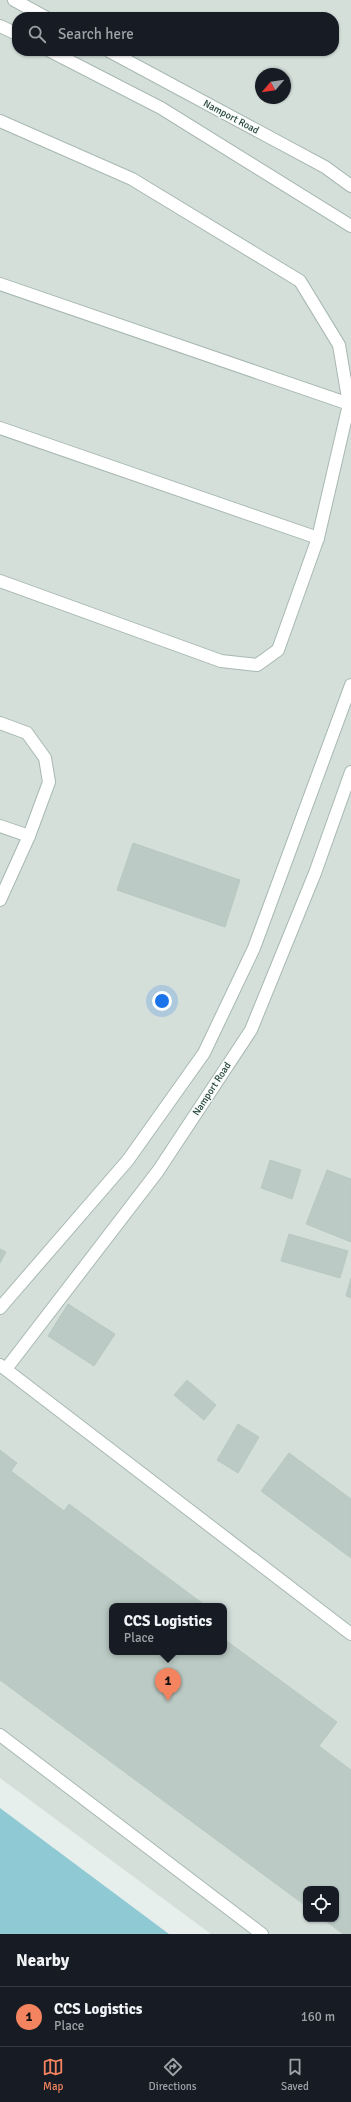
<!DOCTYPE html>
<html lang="en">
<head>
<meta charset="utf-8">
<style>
	:root { --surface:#171b24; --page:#242831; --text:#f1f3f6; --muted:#9ea1a6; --line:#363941; --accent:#f4845f }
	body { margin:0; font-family:Signika,sans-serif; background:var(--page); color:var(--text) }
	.controls { position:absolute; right:12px; bottom:12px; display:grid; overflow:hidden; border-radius:8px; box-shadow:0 1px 3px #0004 }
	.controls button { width:36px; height:36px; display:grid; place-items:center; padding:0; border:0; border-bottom:1px solid var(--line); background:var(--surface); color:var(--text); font:20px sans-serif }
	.compass { position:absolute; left:255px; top:68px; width:36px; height:36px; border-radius:50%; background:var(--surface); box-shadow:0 1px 3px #0004; rotate:241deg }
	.you { position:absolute; left:162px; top:1001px; width:14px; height:14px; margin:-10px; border:3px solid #fff; border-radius:50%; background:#1a73e8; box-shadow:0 0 0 6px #1a73e833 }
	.badge { display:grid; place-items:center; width:26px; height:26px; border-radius:50%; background:var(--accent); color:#111; font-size:13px; font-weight:700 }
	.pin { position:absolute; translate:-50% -33px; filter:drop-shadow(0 1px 2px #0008) }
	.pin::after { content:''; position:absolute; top:21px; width:14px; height:12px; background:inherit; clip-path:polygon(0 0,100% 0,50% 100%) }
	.popup { position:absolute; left:109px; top:1603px; width:118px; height:52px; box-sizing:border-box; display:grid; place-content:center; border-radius:8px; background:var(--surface); filter:drop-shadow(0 1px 3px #0005); font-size:13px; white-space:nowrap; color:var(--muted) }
	.popup b { font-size:15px; color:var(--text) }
	.popup::after { content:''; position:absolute; left:50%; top:100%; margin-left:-8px; border:8px solid transparent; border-top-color:var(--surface) }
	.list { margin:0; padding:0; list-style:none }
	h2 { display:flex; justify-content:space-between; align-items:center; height:52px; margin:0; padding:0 16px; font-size:17px }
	h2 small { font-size:13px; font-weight:400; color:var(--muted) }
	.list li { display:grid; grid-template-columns:26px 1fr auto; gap:12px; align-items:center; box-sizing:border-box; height:60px; padding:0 16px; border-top:1px solid var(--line) }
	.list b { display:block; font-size:15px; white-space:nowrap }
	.list p { margin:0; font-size:13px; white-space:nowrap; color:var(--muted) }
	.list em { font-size:13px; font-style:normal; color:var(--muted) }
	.icon { flex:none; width:22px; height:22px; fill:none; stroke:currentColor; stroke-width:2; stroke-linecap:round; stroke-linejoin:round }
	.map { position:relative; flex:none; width:351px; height:1934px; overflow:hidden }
	.search { position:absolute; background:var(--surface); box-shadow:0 1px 3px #0004; left:12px; right:12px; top:12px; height:44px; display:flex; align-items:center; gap:10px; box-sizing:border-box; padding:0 14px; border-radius:16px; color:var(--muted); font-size:15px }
	.sheet { height:112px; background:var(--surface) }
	nav { display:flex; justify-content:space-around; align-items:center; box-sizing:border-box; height:56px; border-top:1px solid var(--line); background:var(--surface); font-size:11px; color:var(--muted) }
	nav a { display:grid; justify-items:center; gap:2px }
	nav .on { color:var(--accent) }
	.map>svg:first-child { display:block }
	.built { fill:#d4dfda; fill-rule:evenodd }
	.water { fill:#8ec9d4 }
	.building { fill:#bbcac4; stroke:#b8c9c2 }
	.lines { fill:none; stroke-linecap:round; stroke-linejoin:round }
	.service-casing { stroke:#a8b8b2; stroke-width:14 }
	.minor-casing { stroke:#a8b8b2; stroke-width:14 }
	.service { stroke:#fff; stroke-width:12 }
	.minor { stroke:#fff; stroke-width:12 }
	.labels { text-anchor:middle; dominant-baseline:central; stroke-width:3; stroke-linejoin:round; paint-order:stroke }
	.street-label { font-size:10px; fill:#24423a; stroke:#f7fbf9 }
</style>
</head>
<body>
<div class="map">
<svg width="351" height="1934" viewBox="0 0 351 1934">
	<rect width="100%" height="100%" fill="#e6efeb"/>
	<!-- built -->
	<path class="built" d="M0 0H351V1934H211L0 1778ZM17 17H334V51H17ZM261 74H285V98H261ZM112 1606H224V1652H112ZM306 1889H336V1919H306Z"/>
	<!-- water -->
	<polygon class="water" points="0,1808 169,1934 0,1934"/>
	<!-- building -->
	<g class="building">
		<polygon points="133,843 240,880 225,927 117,890"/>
		<polygon points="270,1160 301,1170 292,1199 261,1188"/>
		<polygon points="327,1170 351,1179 351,1242 306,1224"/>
		<polygon points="289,1234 348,1251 340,1278 281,1261"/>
		<polygon points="0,1249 6,1252 0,1263"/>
		<polygon points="351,1278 351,1298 346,1296"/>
		<polygon points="68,1304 115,1334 94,1366 48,1336"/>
		<polygon points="187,1380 216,1405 204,1420 174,1395"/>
		<polygon points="238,1424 259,1437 238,1473 217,1460"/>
		<polygon points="0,1450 17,1463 11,1471 64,1511 69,1504 206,1606 112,1606 112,1652 224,1652 224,1639 337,1722 319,1746 351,1770 351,1934 343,1934 323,1919 336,1919 336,1889 306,1889 306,1906 0,1680"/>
		<polygon points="289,1453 351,1499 351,1558 261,1491"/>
	</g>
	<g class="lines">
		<defs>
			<g id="service">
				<polyline points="0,121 132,179 300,281 339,345 349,404 318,538 278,650 257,665 221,661 0,581"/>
				<polyline points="0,284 349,404"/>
				<polyline points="0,428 318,538"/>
				<polyline points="0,723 27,733 45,758 49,782 29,836 0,900"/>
				<polyline points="0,826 29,836"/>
				<polyline points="0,1365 351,1634"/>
				<polyline points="0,1735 262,1934"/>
			</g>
			<g id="minor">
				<polyline points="14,0 45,17"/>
				<polyline points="0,26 17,34"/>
				<polyline points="50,51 161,108 351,226"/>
				<polyline points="109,51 325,167 351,186"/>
				<polyline points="0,1308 128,1160 204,1053 254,948 351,685"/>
				<polyline points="6,1369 158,1171 251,1030 315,873 351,772"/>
			</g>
		</defs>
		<!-- service casing -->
		<use href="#service" class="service-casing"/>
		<!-- minor casing -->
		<use href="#minor" class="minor-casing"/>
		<!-- service -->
		<use href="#service" class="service"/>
		<!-- minor -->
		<use href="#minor" class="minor"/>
	</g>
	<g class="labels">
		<!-- street labels -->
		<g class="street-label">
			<text transform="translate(231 117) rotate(28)">Namport Road</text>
			<text transform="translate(212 1089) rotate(-57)">Namport Road</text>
		</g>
	</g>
</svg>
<div class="controls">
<button><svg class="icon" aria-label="locate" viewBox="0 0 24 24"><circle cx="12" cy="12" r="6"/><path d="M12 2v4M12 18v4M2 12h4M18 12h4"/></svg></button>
</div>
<svg class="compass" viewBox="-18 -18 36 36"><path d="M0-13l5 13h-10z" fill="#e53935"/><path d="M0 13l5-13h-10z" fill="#9ea1a6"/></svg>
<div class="you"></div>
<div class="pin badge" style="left:168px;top:1701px">1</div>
<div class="popup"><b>CCS Logistics</b>Place</div>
<div class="search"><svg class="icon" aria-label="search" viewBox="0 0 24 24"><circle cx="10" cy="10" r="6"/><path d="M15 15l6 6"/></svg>Search here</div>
</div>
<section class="sheet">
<h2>Nearby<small></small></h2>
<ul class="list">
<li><span class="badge">1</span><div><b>CCS Logistics</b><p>Place</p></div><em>160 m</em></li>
</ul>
</section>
<nav>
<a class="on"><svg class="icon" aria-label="map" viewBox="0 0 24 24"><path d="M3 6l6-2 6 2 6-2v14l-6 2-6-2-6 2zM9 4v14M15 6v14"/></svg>Map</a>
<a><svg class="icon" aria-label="directions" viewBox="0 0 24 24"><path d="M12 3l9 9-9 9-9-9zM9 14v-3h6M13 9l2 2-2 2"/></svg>Directions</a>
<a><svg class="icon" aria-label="saved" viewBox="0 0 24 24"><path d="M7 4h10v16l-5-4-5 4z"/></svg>Saved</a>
</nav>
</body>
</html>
